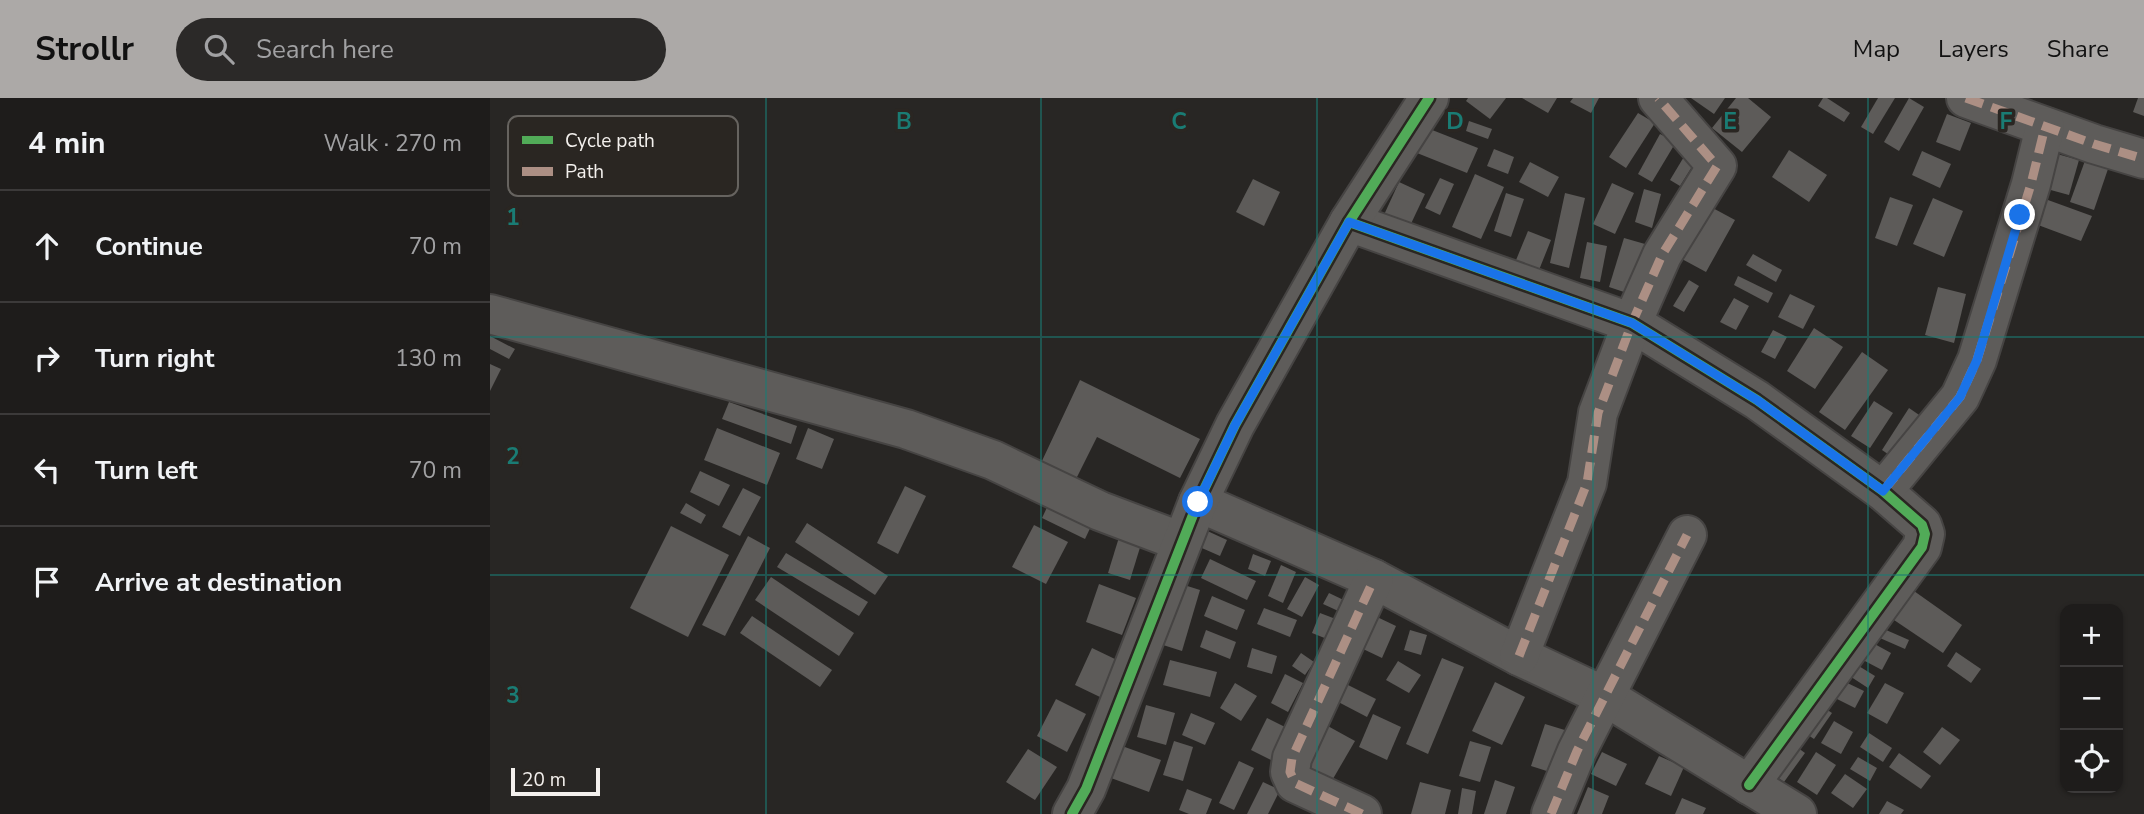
<!DOCTYPE html>
<html lang="en">
<head>
<meta charset="utf-8">
<style>
	:root { --surface:#1e1c1b; --page:#2b2928; --text:#f1f3f6; --muted:#a1a1a3; --line:#3c3a3a; --accent:#aca9a7 }
	body { margin:0; font-family:"Nunito Sans",sans-serif; background:var(--page); color:var(--text) }
	.controls { position:absolute; right:21px; bottom:21px; display:grid; overflow:hidden; border-radius:14px; box-shadow:0 2px 5px #0004 }
	.controls button { width:63px; height:63px; display:grid; place-items:center; padding:0; border:0; border-bottom:2px solid var(--line); background:var(--surface); color:var(--text); font:35px sans-serif }
	.scale { position:absolute; left:21px; bottom:18px; width:89px; box-sizing:border-box; padding-left:7px; border:4px solid #f3f0ed; border-top:0; font-size:19px; line-height:24px; white-space:nowrap; color:#f3f0ed; -webkit-text-stroke:5px #2a2622; paint-order:stroke }
	.stop { position:absolute; width:21px; height:21px; margin:-16px; border:5px solid #1a73e8; border-radius:50%; background:#fff }
	.stop.end { background:#1a73e8; border-color:#fff; box-shadow:0 2px 7px #0008 }
	.list { margin:0; padding:0; list-style:none }
	h2 { display:flex; justify-content:space-between; align-items:center; height:91px; margin:0; padding:0 28px; font-size:30px }
	h2 small { font-size:23px; font-weight:400; color:var(--muted) }
	.list li { display:grid; grid-template-columns:46px 1fr auto; gap:21px; align-items:center; box-sizing:border-box; height:112px; padding:0 28px; border-top:2px solid var(--line) }
	.list b { display:block; font-size:26px; white-space:nowrap }
	.list em { font-size:23px; font-style:normal; color:var(--muted) }
	.icon { flex:none; width:38px; height:38px; fill:none; stroke:currentColor; stroke-width:2; stroke-linecap:round; stroke-linejoin:round }
	.map { position:relative; flex:none; width:1654px; height:716px; overflow:hidden }
	header { display:flex; align-items:center; gap:42px; box-sizing:border-box; height:98px; padding:0 35px; background:var(--accent); color:#111 }
	header strong { font-size:33px }
	nav { display:flex; gap:38px; margin-inline-start:auto; font-size:24px }
	.search { width:490px; height:63px; background:var(--page); display:flex; align-items:center; gap:18px; box-sizing:border-box; padding:0 24px; border-radius:38px; color:var(--muted); font-size:26px }
	main { display:flex }
	aside { flex:1; background:var(--surface) }
	.map>svg:first-child { display:block }
	.building { fill:#5d5b59 }
	.lines { fill:none; stroke-linecap:round; stroke-linejoin:round }
	.minor-casing { stroke:#464443; stroke-width:42 }
	.minor { stroke:#5e5c5a; stroke-width:38 }
	.quiet { stroke:#ac8f84; stroke-width:9; stroke-dasharray:18 9; stroke-linecap:butt }
	.cycleway-casing { stroke:#2a2622; stroke-width:15 }
	.cycleway { stroke:#51ab58; stroke-width:10 }
	.route { stroke:#1a73e8; stroke-width:9 }
	.grid { fill:none; stroke:#1a7c74; stroke-width:2; stroke-opacity:0.55 }
	.key { fill:#2a2622; stroke:#66635f; stroke-width:2 }
	.key-label { font-size:19px; fill:#f3f0ed }
	.grid-label { font-size:23px; text-anchor:middle; font-weight:bold; fill:#1a7c74; stroke:#2a2622; stroke-width:7; stroke-linejoin:round; paint-order:stroke }
</style>
</head>
<body>
<header>
<strong>Strollr</strong>
<div class="search"><svg class="icon" aria-label="search" viewBox="0 0 24 24"><circle cx="10" cy="10" r="6"/><path d="M15 15l6 6"/></svg>Search here</div>
<nav><a>Map</a><a>Layers</a><a>Share</a></nav>
</header>
<main>
<aside>
<h2>4 min<small>Walk · 270 m</small></h2>
<ul class="list">
<li><svg class="icon" aria-label="ahead" viewBox="0 0 24 24"><path d="M12 20V5M6 11l6-6 6 6"/></svg><div><b>Continue</b></div><em>70 m</em></li>
<li><svg class="icon" aria-label="right" viewBox="0 0 24 24"><path d="M7 20v-9h11M14 6l5 5-5 5"/></svg><div><b>Turn right</b></div><em>130 m</em></li>
<li><svg class="icon" aria-label="left" viewBox="0 0 24 24"><path d="M17 20v-9H6M10 6l-5 5 5 5"/></svg><div><b>Turn left</b></div><em>70 m</em></li>
<li><svg class="icon" aria-label="arrive" viewBox="0 0 24 24"><path d="M6 21V4h12l-3 4 3 4H6"/></svg><div><b>Arrive at destination</b></div></li>
</ul>
</aside>
<div class="map">
<svg width="1654" height="716" viewBox="0 0 1654 716">
	<rect width="100%" height="100%" fill="#282624"/>
	<!-- building -->
	<g class="building">
		<polygon points="978,0 1016,0 1000,21 976,3"/>
		<polygon points="1032,0 1067,0 1058,15"/>
		<polygon points="1083,0 1109,0 1101,15 1080,4"/>
		<polygon points="1201,0 1235,0 1224,16"/>
		<polygon points="1246,0 1258,0 1281,19 1252,54 1222,30"/>
		<polygon points="1333,0 1337,0 1360,15 1354,24 1328,8"/>
		<polygon points="1388,0 1405,0 1383,36 1371,29"/>
		<polygon points="1419,0 1434,9 1409,53 1394,44"/>
		<polygon points="1648,0 1654,0 1654,18 1643,14"/>
		<polygon points="1148,15 1165,25 1136,70 1119,59"/>
		<polygon points="1457,16 1481,25 1470,53 1446,44"/>
		<polygon points="979,23 1002,31 998,41 976,33"/>
		<polygon points="932,28 988,50 977,75 922,53"/>
		<polygon points="1170,36 1186,44 1162,84 1148,76"/>
		<polygon points="1004,51 1024,59 1018,76 997,68"/>
		<polygon points="1299,52 1337,77 1319,104 1282,79"/>
		<polygon points="1432,53 1461,66 1450,90 1422,77"/>
		<polygon points="1556,53 1589,62 1579,97 1546,88"/>
		<polygon points="1195,57 1205,64 1190,88 1180,82"/>
		<polygon points="1596,60 1619,68 1604,112 1580,104"/>
		<polygon points="1040,64 1069,79 1058,99 1029,84"/>
		<polygon points="985,76 1014,89 991,141 962,129"/>
		<polygon points="950,80 964,86 950,117 935,110"/>
		<polygon points="763,81 790,94 774,128 746,114"/>
		<polygon points="909,84 935,96 919,130 893,119"/>
		<polygon points="1122,85 1144,95 1125,136 1103,126"/>
		<polygon points="1154,91 1171,96 1162,130 1145,124"/>
		<polygon points="1016,95 1034,101 1021,139 1004,133"/>
		<polygon points="1075,95 1095,100 1079,170 1060,165"/>
		<polygon points="1547,98 1602,118 1591,143 1537,123"/>
		<polygon points="1400,99 1423,107 1407,148 1385,140"/>
		<polygon points="1443,100 1473,113 1454,159 1423,146"/>
		<polygon points="1208,102 1245,122 1216,174 1179,154"/>
		<polygon points="1038,133 1061,142 1047,177 1024,167"/>
		<polygon points="1134,140 1155,146 1140,196 1119,189"/>
		<polygon points="1097,144 1117,148 1110,184 1090,180"/>
		<polygon points="1263,156 1292,172 1286,184 1256,167"/>
		<polygon points="1248,178 1283,195 1278,205 1244,187"/>
		<polygon points="1199,182 1209,188 1194,214 1183,208"/>
		<polygon points="1448,189 1476,196 1464,245 1435,237"/>
		<polygon points="1300,196 1325,208 1313,231 1288,219"/>
		<polygon points="1244,200 1259,208 1246,232 1230,224"/>
		<polygon points="1324,230 1353,249 1325,291 1297,273"/>
		<polygon points="1283,232 1297,239 1285,261 1271,254"/>
		<polygon points="0,238 25,251 19,261 0,251"/>
		<polygon points="1372,254 1398,272 1355,332 1329,314"/>
		<polygon points="0,266 11,271 0,293"/>
		<polygon points="590,282 710,341 690,380 607,339 586,381 551,365"/>
		<polygon points="1384,303 1403,315 1380,350 1361,338"/>
		<polygon points="239,304 307,328 301,346 232,321"/>
		<polygon points="1419,310 1435,321 1408,363 1392,352"/>
		<polygon points="227,330 290,355 277,387 214,362"/>
		<polygon points="318,330 344,341 332,371 306,361"/>
		<polygon points="210,373 240,387 229,408 200,394"/>
		<polygon points="415,388 436,398 408,456 387,445"/>
		<polygon points="253,390 271,399 250,438 232,429"/>
		<polygon points="560,403 603,424 595,441 552,420"/>
		<polygon points="196,405 216,417 211,426 190,415"/>
		<polygon points="317,425 398,478 385,497 305,444"/>
		<polygon points="544,427 578,444 556,486 522,469"/>
		<polygon points="181,428 239,457 198,539 140,510"/>
		<polygon points="713,431 737,442 730,458 705,447"/>
		<polygon points="630,436 652,443 640,482 618,475"/>
		<polygon points="258,438 280,450 235,538 212,527"/>
		<polygon points="296,455 378,504 369,518 287,469"/>
		<polygon points="763,456 781,463 775,478 758,471"/>
		<polygon points="720,461 766,483 757,502 711,480"/>
		<polygon points="791,467 806,474 793,505 778,498"/>
		<polygon points="281,479 364,535 349,558 265,502"/>
		<polygon points="815,479 829,487 812,519 797,511"/>
		<polygon points="609,486 646,500 632,537 596,524"/>
		<polygon points="691,486 710,492 692,553 673,547"/>
		<polygon points="1424,493 1472,527 1453,555 1404,522"/>
		<polygon points="839,495 862,506 857,517 833,506"/>
		<polygon points="722,498 755,512 747,532 714,518"/>
		<polygon points="774,510 807,522 800,539 767,526"/>
		<polygon points="830,515 851,523 842,543 822,535"/>
		<polygon points="262,518 342,572 330,589 250,535"/>
		<polygon points="885,518 906,528 892,560 871,550"/>
		<polygon points="1387,528 1419,542 1415,551 1383,537"/>
		<polygon points="716,532 746,544 740,561 710,549"/>
		<polygon points="920,532 937,537 931,557 914,552"/>
		<polygon points="1381,544 1401,555 1392,572 1371,561"/>
		<polygon points="602,550 627,562 610,599 585,587"/>
		<polygon points="762,550 787,558 782,576 757,569"/>
		<polygon points="1466,554 1491,571 1481,585 1457,568"/>
		<polygon points="811,555 824,564 815,577 802,568"/>
		<polygon points="952,560 974,569 938,656 916,646"/>
		<polygon points="680,562 727,574 720,599 673,587"/>
		<polygon points="1359,562 1385,578 1378,590 1352,573"/>
		<polygon points="908,563 931,577 919,595 896,582"/>
		<polygon points="795,576 813,585 798,614 781,605"/>
		<polygon points="842,579 886,601 877,619 833,596"/>
		<polygon points="1349,581 1374,593 1365,610 1341,598"/>
		<polygon points="1005,584 1035,599 1012,647 982,633"/>
		<polygon points="745,585 767,598 751,623 730,610"/>
		<polygon points="1395,585 1414,595 1397,626 1377,615"/>
		<polygon points="566,601 596,616 577,654 547,638"/>
		<polygon points="1324,603 1342,615 1324,641 1306,629"/>
		<polygon points="656,607 685,615 676,647 647,639"/>
		<polygon points="701,615 725,625 715,647 692,637"/>
		<polygon points="883,616 911,629 897,662 869,649"/>
		<polygon points="777,620 797,630 781,662 761,652"/>
		<polygon points="1344,623 1363,634 1351,656 1331,645"/>
		<polygon points="1055,626 1078,633 1063,675 1041,668"/>
		<polygon points="836,627 865,643 840,686 812,670"/>
		<polygon points="1452,629 1470,642 1450,667 1433,654"/>
		<polygon points="1379,635 1402,650 1393,664 1370,649"/>
		<polygon points="1297,642 1315,655 1294,684 1276,671"/>
		<polygon points="684,643 703,649 693,683 673,677"/>
		<polygon points="980,643 1001,649 990,684 969,678"/>
		<polygon points="632,648 671,662 659,694 621,680"/>
		<polygon points="538,651 567,669 545,702 516,684"/>
		<polygon points="1112,654 1137,666 1126,688 1101,676"/>
		<polygon points="1326,654 1346,667 1327,697 1307,684"/>
		<polygon points="1409,655 1441,678 1431,691 1399,669"/>
		<polygon points="1169,658 1194,669 1181,698 1155,686"/>
		<polygon points="1368,659 1387,670 1380,683 1360,671"/>
		<polygon points="749,663 764,670 744,712 729,705"/>
		<polygon points="1355,676 1377,691 1363,710 1341,695"/>
		<polygon points="1005,682 1025,689 1016,716 994,716"/>
		<polygon points="773,684 790,692 778,716 757,716"/>
		<polygon points="930,684 961,692 955,716 921,716"/>
		<polygon points="1098,689 1119,698 1112,716 1087,716"/>
		<polygon points="972,690 986,693 982,716 968,716"/>
		<polygon points="697,691 722,701 716,716 699,716 689,712"/>
		<polygon points="1192,700 1216,710 1213,716 1185,716"/>
		<polygon points="1397,703 1414,712 1411,716 1389,716"/>
	</g>
	<g class="lines">
		<defs>
			<g id="minor">
				<polyline points="1476,0 1604,46 1654,61"/>
				<polyline points="859,124 1142,225 1267,302 1393,393 1432,427 1435,436 1432,449 1259,687"/>
				<polyline points="0,216 416,331 503,362 610,413 692,444"/>
				<polyline points="1393,393 1470,299 1487,262 1541,86 1555,29"/>
				<polyline points="708,404 884,481 1029,558 1116,599 1307,716"/>
				<polyline points="1029,558 1097,385 1108,315 1142,225 1172,157 1227,68 1168,0"/>
				<polyline points="582,716 596,691 708,404 745,327 859,124 939,0"/>
				<polyline points="872,716 805,685 800,674 802,660 884,481"/>
				<polyline points="1061,716 1087,653 1197,437"/>
			</g>
		</defs>
		<!-- minor casing -->
		<use href="#minor" class="minor-casing"/>
		<!-- minor -->
		<use href="#minor" class="minor"/>
		<!-- quiet -->
		<g class="quiet">
			<polyline points="1476,0 1604,46 1654,61"/>
			<polyline points="1393,393 1470,299 1487,262 1541,86 1555,29"/>
			<polyline points="1029,558 1097,385 1108,315 1142,225 1172,157 1227,68 1168,0"/>
			<polyline points="872,716 805,685 800,674 802,660 884,481"/>
			<polyline points="1061,716 1087,653 1197,437"/>
		</g>
		<defs>
			<g id="cycleway">
				<polyline points="859,124 1142,225 1267,302 1393,393 1432,427 1435,436 1432,449 1259,687"/>
				<polyline points="582,716 596,691 708,404 745,327 859,124 939,0"/>
			</g>
		</defs>
		<!-- cycleway casing -->
		<use href="#cycleway" class="cycleway-casing"/>
		<!-- cycleway -->
		<use href="#cycleway" class="cycleway"/>
	</g>
	<g class="lines">
		<!-- route -->
		<polyline class="route" points="708,404 745,327 859,124 1142,225 1267,302 1393,393 1470,299 1487,262 1530,117"/>
	</g>
	<!-- grid -->
	<path class="grid" d="M276 0V716M551 0V716M827 0V716M1103 0V716M1378 0V716M0 239H1654M0 477H1654"/>
	<!-- legend -->
	<rect x="18" y="18" width="230" height="80" rx="10" class="key"/>
	<rect x="32" y="38" width="31" height="8" fill="#51ab58"/>
	<rect x="32" y="69" width="31" height="9" fill="#ac8f84"/>
	<g class="key-label">
		<text x="75" y="49">Cycle path</text>
		<text x="75" y="80">Path</text>
	</g>
	<g class="grid-label">
		<text x="414" y="31">B</text>
		<text x="689" y="31">C</text>
		<text x="965" y="31">D</text>
		<text x="1240" y="31">E</text>
		<text x="1516" y="31">F</text>
		<text x="23" y="127">1</text>
		<text x="23" y="366">2</text>
		<text x="23" y="605">3</text>
	</g>
</svg>
<div class="controls">
<button>+</button>
<button>−</button>
<button><svg class="icon" aria-label="locate" viewBox="0 0 24 24"><circle cx="12" cy="12" r="6"/><path d="M12 2v4M12 18v4M2 12h4M18 12h4"/></svg></button>
</div>
<div class="scale">20 m</div>
<div class="stop" style="left:708px;top:404px"></div>
<div class="stop end" style="left:1530px;top:117px"></div>
</div>
</main>
</body>
</html>
